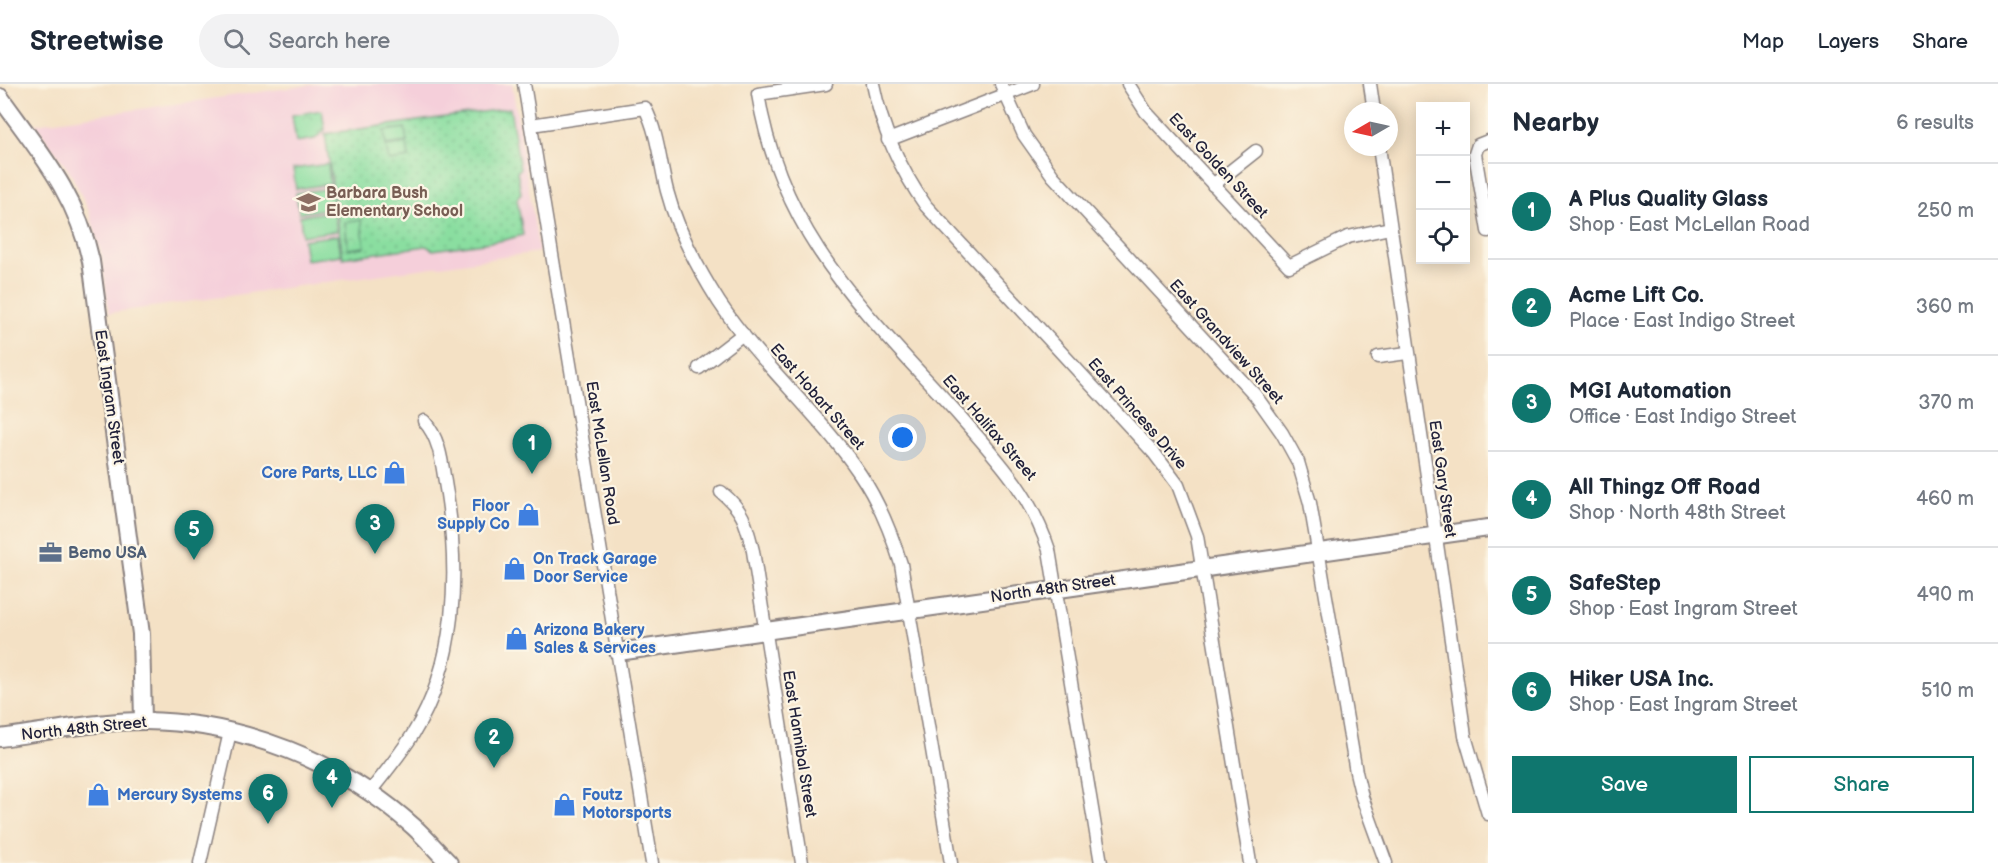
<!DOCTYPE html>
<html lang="en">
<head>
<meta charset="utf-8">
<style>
	:root { --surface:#fff; --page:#f2f2f3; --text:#1f2937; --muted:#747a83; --line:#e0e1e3; --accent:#0f766e }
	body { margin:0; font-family:"Balsamiq Sans",sans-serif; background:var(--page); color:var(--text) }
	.controls { position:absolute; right:18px; top:18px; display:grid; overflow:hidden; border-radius:0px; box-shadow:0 3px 15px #0003 }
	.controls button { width:54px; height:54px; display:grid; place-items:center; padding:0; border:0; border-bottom:2px solid var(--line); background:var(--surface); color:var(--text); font:30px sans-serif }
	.compass { position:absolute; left:1344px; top:18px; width:54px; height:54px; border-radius:50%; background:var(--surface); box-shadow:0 3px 15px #0003; rotate:261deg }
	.you { position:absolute; left:903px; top:354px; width:21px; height:21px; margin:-15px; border:4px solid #fff; border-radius:50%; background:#1a73e8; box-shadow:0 0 0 9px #1a73e833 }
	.badge { display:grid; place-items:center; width:39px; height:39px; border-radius:50%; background:var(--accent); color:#fff; font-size:20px; font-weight:700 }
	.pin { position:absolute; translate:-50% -50px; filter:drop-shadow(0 2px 3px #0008) }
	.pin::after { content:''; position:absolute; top:32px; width:21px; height:18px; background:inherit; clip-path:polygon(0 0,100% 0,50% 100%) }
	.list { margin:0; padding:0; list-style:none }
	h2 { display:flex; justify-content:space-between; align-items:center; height:78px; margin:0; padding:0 24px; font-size:26px }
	h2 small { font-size:20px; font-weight:400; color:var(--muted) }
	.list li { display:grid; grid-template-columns:39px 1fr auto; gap:18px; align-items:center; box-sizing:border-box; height:96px; padding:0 24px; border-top:2px solid var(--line) }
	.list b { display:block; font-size:22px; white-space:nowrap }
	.list p { margin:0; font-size:20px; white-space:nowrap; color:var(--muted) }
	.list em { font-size:20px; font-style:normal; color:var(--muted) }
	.actions { display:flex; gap:12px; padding:18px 24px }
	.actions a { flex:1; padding:14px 0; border:2px solid var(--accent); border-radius:0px; text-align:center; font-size:21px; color:var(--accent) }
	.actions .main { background:var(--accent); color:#fff }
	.icon { flex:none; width:33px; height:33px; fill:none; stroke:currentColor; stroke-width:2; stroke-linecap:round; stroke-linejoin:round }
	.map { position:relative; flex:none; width:1488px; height:779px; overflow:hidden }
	header { display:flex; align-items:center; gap:36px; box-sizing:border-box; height:84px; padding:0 30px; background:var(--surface); border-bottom:2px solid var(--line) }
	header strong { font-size:28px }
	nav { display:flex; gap:33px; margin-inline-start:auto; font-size:21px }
	.search { width:420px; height:54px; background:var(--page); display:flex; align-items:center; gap:15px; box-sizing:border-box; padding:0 21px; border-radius:33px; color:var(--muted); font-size:22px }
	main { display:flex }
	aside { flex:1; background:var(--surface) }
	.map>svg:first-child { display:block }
	.built { fill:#f5cfda }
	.grass { fill:url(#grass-dots); stroke:#56806e; stroke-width:1.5 }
	.park { fill:url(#park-crowns); stroke:#56806e; stroke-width:1.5 }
	.pitch { fill:#8adea0; stroke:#56806e; stroke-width:1.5 }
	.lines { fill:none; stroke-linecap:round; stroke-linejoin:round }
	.street-casing { stroke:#8b8280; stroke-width:15 }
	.secondary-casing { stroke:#8b8280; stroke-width:20 }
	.street { stroke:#fff; stroke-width:12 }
	.secondary { stroke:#fff; stroke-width:16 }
	.labels { text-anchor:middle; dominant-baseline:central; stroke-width:4.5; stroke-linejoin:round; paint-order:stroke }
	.street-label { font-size:16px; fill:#22223b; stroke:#fcf5e5 }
	.education-label { font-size:16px; font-weight:bold; fill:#785e54; stroke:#fcf5e5; text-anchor:start }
	.shop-label { font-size:16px; font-weight:bold; fill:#366cbe; stroke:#fcf5e5; text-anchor:start }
	.service-label { font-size:16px; font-weight:bold; fill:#4e5e75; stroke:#fcf5e5; text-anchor:start }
</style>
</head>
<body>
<header>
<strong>Streetwise</strong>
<div class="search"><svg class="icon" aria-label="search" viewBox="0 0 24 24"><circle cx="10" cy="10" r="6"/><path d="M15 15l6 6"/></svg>Search here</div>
<nav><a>Map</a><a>Layers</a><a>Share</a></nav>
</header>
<main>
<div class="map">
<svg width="1488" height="779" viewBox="0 0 1488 779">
	<defs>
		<pattern id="grass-dots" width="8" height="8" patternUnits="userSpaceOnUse" patternTransform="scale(1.5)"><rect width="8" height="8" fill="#8adea0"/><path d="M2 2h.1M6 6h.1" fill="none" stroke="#77be8b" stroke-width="1.8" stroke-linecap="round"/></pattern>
		<pattern id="park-crowns" width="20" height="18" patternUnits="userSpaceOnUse" patternTransform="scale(1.5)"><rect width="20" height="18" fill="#8adea0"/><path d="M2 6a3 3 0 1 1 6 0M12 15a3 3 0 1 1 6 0" fill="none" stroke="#77be8b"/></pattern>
	</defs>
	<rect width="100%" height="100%" fill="#fcf5e5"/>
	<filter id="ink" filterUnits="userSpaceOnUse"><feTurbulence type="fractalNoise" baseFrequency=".0167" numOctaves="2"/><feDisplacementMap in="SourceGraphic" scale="12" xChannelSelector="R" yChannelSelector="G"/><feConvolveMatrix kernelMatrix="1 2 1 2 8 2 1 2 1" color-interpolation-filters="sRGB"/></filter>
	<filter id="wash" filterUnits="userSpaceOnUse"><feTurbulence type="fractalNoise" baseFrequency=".008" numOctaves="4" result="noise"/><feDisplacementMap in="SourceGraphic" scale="24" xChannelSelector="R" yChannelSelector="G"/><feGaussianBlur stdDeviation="1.35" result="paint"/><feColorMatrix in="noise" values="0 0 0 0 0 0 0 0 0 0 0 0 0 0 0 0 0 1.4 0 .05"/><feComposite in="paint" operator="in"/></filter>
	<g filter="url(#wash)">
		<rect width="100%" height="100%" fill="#f4e1c5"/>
		<!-- built -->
		<polygon class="built" points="316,0 512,0 539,168 109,229 101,169 89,127 71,90 35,40"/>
		<!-- grass -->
		<polygon class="grass" points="510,24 520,85 517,88 521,109 517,115 523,151 505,156 433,166 426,162 343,174 325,50"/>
		<!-- park -->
		<g class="park">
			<polygon points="322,26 325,46 315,55 296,58 292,31"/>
			<polygon points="361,136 365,163 348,165 345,138"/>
		</g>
		<!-- pitch -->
		<g class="pitch">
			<polygon points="405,44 407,58 386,61 384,47"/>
			<polygon points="407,60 409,74 389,77 386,63"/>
			<polygon points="328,80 330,100 296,105 293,85"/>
			<polygon points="331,104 334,124 299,129 296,109"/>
			<polygon points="334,127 337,147 302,152 300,132"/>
			<polygon points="338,151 341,171 306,176 303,156"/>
		</g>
	</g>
	<g filter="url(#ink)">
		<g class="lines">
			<defs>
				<g id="street">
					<polyline points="524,0 652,779"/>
					<path d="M826 0 758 10C781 152 864 226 956 328 996 374 1029 406 1049 466L1101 779"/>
					<path d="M873 0C882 45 899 84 926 122L1154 369 1178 401 1197 452 1250 779"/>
					<polyline points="1001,0 1024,51 1053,92 1255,311 1282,349 1298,378 1310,419 1356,688 1362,713 1386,779"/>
					<polyline points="1128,0 1146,28 1289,182 1348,153 1390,144"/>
					<polyline points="1370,0 1374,27"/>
					<path d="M531 41 645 24C658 49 660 80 667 107 677 145 698 185 719 218 760 280 818 328 860 390 879 418 891 448 901 480L951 779"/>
					<polyline points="888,56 1033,0"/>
					<polyline points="1488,57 1478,61 1475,70 1488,147"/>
					<polyline points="1379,63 1465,652 1488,730"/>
					<polyline points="1213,101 1256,67"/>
					<polyline points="1378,273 1407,269"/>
					<polyline points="699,284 743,250"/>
					<path d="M721 408C744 427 746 439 753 467L802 779"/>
					<path d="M369 709C384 690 400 671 413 650 457 580 459 489 447 410 442 384 442 357 424 337"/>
					<polyline points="200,779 230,648"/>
				</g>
				<g id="secondary">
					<path d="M0 13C40 69 76 109 91 177L141 550 143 637"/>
					<polyline points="618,568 1488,444"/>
					<path d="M0 654C47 648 97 637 145 637 242 638 342 678 414 743 426 754 437 767 449 779"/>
				</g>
			</defs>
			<!-- street casing -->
			<use href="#street" class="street-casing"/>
			<!-- secondary casing -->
			<use href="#secondary" class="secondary-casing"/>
			<!-- street -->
			<use href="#street" class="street"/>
			<!-- secondary -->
			<use href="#secondary" class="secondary"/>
		</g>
	</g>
	<!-- icons -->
	<defs>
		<symbol id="school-bare" viewBox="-9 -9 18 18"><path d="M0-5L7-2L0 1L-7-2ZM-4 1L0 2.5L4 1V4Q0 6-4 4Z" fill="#8d6e63" stroke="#fcf5e5" stroke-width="2.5" paint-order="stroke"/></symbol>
		<symbol id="shop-bare" viewBox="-9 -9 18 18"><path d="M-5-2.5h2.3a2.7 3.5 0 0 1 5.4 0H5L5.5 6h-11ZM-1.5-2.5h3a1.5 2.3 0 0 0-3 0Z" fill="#3f7fe0" stroke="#fcf5e5" stroke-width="2.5" paint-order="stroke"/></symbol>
		<symbol id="office-bare" viewBox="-9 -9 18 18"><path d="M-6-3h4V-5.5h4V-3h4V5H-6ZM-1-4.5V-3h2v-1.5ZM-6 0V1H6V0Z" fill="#5c6f8a" stroke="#fcf5e5" stroke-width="2.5" paint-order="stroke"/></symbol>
	</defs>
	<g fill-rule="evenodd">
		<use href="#school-bare" x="292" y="102" width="33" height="33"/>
		<use href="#shop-bare" x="378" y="372" width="33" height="33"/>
		<use href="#shop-bare" x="512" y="414" width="33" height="33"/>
		<use href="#office-bare" x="34" y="452" width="33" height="33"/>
		<use href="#shop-bare" x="498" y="468" width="33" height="33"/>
		<use href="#shop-bare" x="500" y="538" width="33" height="33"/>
		<use href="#shop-bare" x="82" y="694" width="33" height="33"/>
		<use href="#shop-bare" x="548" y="704" width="33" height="33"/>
	</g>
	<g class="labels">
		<!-- street labels -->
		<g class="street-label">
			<text transform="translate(1218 82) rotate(47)">East Golden Street</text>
			<text transform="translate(1226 258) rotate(48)">East Grandview Street</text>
			<text transform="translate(109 313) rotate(82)">East Ingram Street</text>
			<text transform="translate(817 313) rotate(49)">East Hobart Street</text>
			<text transform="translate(1137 330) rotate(49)">East Princess Drive</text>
			<text transform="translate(989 344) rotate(49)">East Halifax Street</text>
			<text transform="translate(602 369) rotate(81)">East McLellan Road</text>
			<text transform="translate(1442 395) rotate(82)">East Gary Street</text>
			<text transform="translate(1053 505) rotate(-8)">North 48th Street</text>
			<text transform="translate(84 645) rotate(-6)">North 48th Street</text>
			<text transform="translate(799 660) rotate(81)">East Hannibal Street</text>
		</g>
		<!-- education labels -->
		<g class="education-label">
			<text x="326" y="109">Barbara Bush<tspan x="326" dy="18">Elementary School</tspan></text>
		</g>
		<!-- shop labels -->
		<g class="shop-label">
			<text x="377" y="389" text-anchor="end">Core Parts, LLC</text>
			<text x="510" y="422" text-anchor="end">Floor<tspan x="510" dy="18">Supply Co</tspan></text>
			<text x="533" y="475">On Track Garage<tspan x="533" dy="18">Door Service</tspan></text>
			<text x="534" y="546">Arizona Bakery<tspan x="534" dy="18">Sales &amp; Services</tspan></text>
			<text x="117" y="711">Mercury Systems</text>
			<text x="582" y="711">Foutz<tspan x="582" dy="18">Motorsports</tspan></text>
		</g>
		<!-- service labels -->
		<g class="service-label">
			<text x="68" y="469">Bemo USA</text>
		</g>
	</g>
</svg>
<div class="controls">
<button>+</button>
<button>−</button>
<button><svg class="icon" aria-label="locate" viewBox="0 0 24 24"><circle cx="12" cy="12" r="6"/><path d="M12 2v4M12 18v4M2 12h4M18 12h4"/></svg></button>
</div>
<svg class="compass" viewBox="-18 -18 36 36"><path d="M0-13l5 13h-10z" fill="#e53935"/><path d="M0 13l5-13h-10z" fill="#747a83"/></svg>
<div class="you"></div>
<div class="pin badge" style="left:532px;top:390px">1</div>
<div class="pin badge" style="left:494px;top:684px">2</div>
<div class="pin badge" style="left:375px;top:470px">3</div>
<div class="pin badge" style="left:332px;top:724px">4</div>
<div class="pin badge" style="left:194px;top:476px">5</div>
<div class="pin badge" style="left:268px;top:740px">6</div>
</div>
<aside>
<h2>Nearby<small>6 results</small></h2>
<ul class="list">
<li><span class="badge">1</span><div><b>A Plus Quality Glass</b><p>Shop · East McLellan Road</p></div><em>250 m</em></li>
<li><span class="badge">2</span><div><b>Acme Lift Co.</b><p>Place · East Indigo Street</p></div><em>360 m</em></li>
<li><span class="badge">3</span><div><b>MGI Automation</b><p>Office · East Indigo Street</p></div><em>370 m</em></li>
<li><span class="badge">4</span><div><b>All Thingz Off Road</b><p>Shop · North 48th Street</p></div><em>460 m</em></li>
<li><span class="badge">5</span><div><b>SafeStep</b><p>Shop · East Ingram Street</p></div><em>490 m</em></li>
<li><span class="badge">6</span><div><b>Hiker USA Inc.</b><p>Shop · East Ingram Street</p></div><em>510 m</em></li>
</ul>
<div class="actions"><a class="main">Save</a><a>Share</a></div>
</aside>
</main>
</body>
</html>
